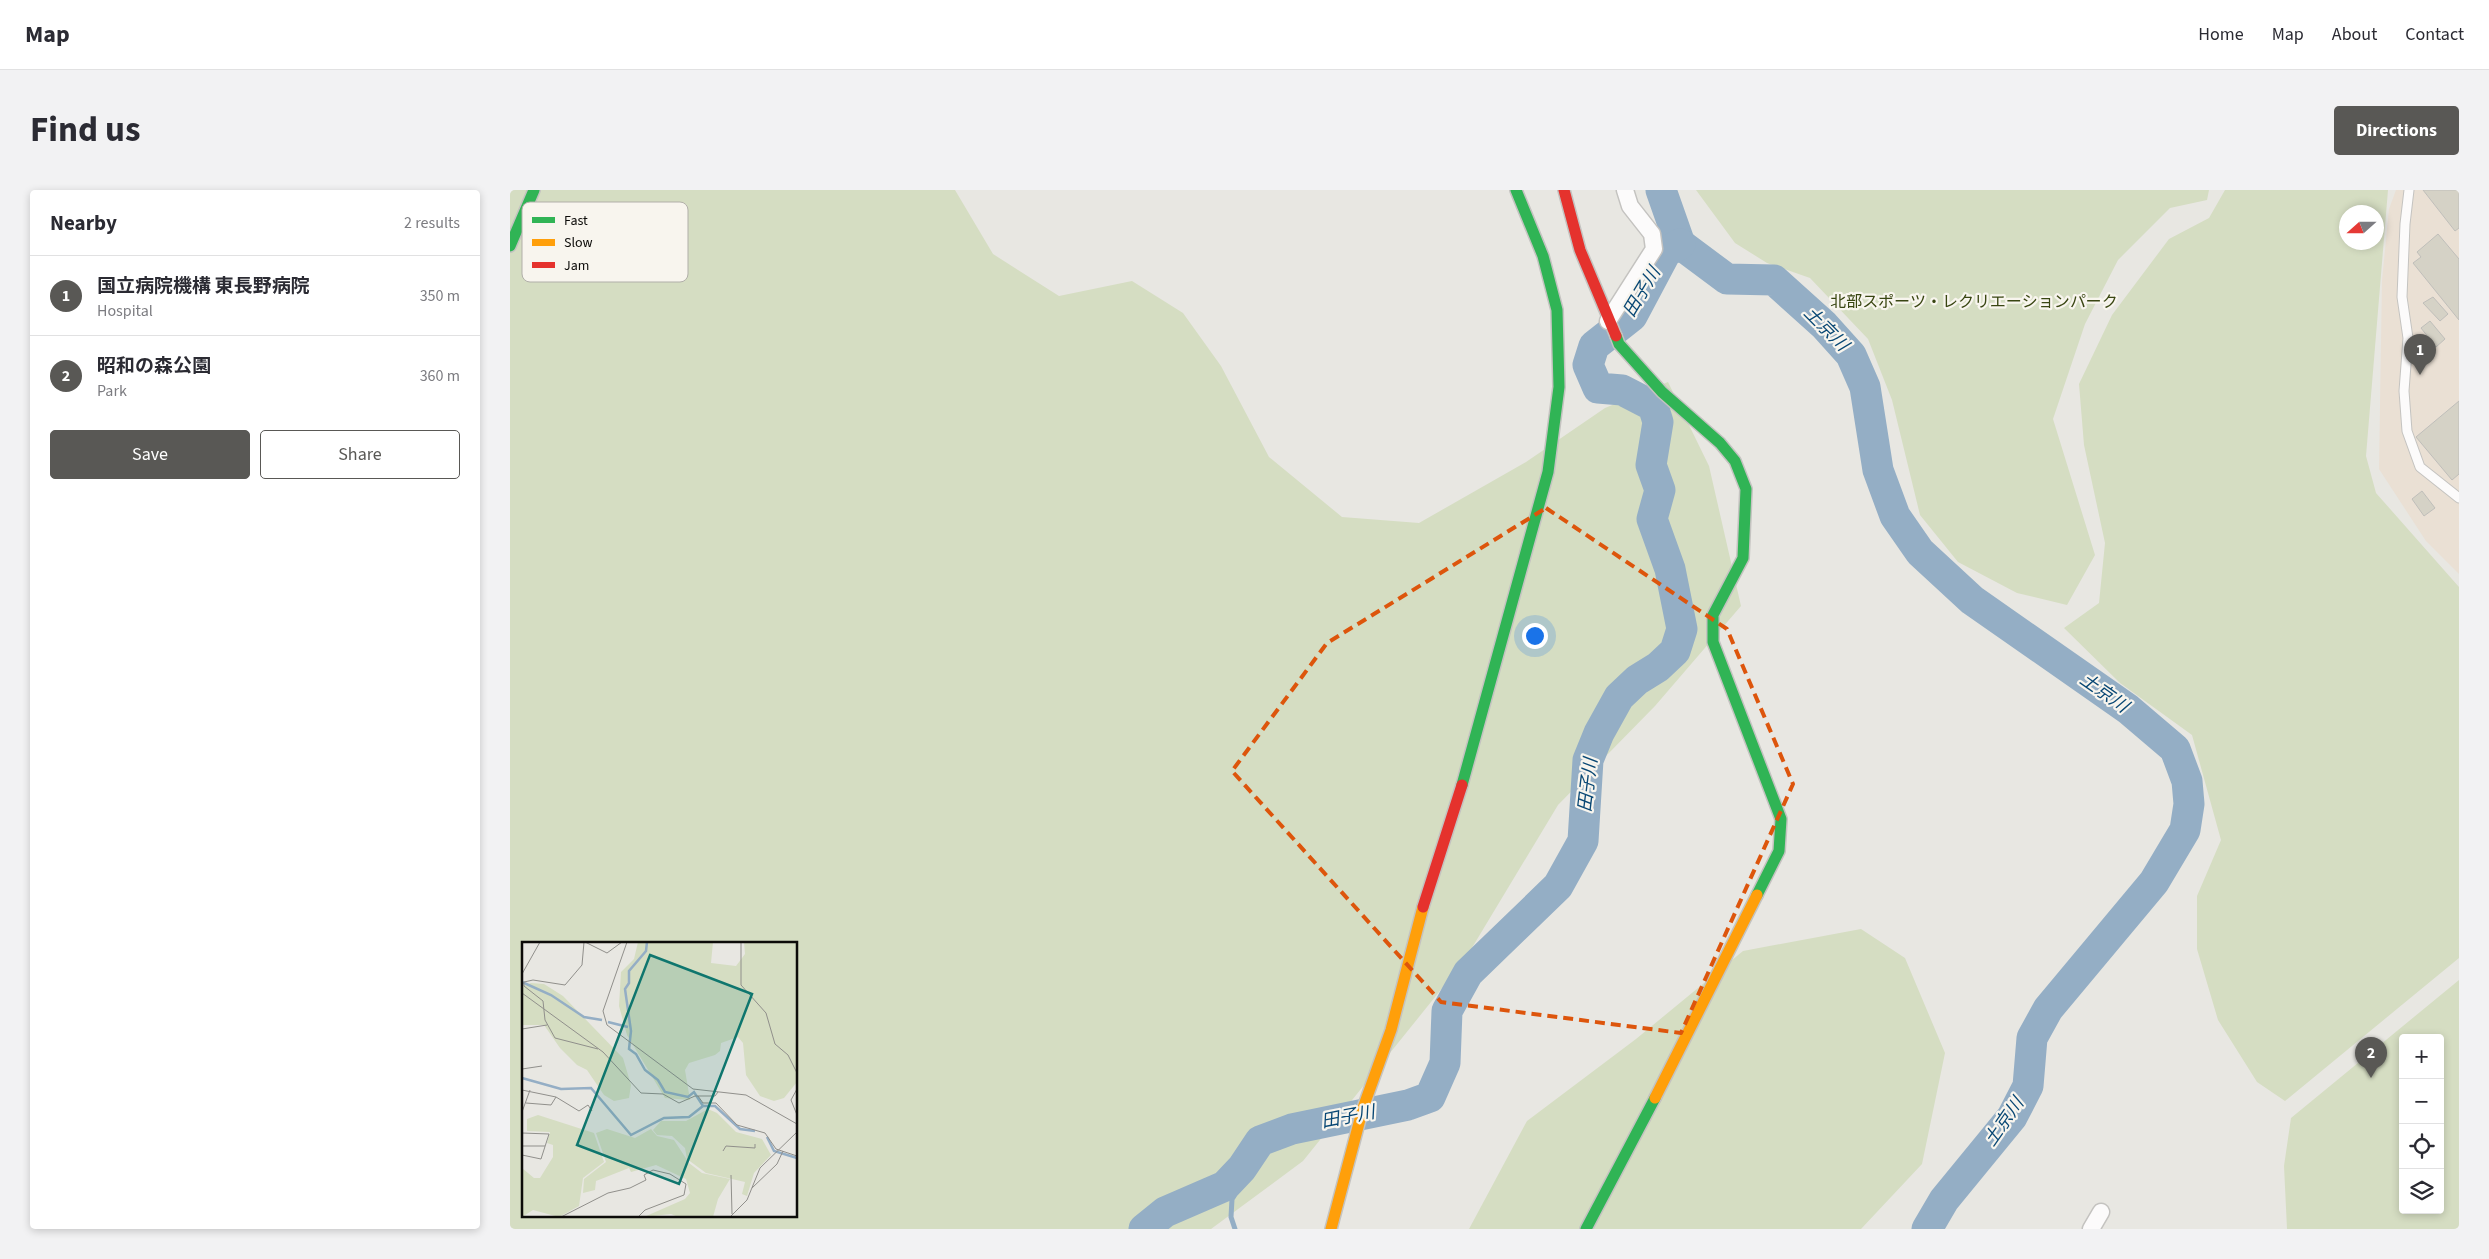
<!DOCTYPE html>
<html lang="en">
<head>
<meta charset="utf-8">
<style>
	:root { --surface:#fff; --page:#f2f2f3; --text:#2b2b33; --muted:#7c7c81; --line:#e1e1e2; --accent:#595855 }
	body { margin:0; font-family:"Source Sans 3","Noto Sans JP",sans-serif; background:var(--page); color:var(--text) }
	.controls { position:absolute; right:15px; bottom:15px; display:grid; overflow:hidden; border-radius:5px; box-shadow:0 2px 8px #0003 }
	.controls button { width:45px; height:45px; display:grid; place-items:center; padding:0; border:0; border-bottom:1px solid var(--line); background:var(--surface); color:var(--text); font:25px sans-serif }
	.compass { position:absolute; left:1829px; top:15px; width:45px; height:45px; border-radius:50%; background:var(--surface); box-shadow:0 2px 8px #0003; rotate:249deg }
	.you { position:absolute; left:1024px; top:445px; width:18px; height:18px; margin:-12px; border:4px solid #fff; border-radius:50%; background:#1a73e8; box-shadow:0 0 0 8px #1a73e833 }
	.badge { display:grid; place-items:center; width:32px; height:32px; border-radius:50%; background:var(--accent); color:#fff; font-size:16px; font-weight:700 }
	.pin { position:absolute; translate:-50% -41px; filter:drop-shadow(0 1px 2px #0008) }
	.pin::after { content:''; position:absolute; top:26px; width:18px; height:15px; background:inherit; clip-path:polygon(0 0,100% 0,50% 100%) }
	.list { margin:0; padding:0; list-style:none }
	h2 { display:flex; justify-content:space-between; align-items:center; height:65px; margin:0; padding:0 20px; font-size:21px }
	h2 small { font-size:16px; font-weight:400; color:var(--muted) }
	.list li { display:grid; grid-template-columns:32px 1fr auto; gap:15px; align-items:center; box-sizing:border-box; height:80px; padding:0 20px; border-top:1px solid var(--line) }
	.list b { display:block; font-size:19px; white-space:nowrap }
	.list p { margin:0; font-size:16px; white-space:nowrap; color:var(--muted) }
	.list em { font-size:16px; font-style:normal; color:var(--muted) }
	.actions { display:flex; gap:10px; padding:15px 20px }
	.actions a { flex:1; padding:11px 0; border:1px solid var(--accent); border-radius:5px; text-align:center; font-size:18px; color:var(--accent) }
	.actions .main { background:var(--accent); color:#fff }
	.icon { flex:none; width:28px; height:28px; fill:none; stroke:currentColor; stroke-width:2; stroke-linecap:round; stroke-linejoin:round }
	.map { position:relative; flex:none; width:1949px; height:1039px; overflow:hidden; border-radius:5px }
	header { display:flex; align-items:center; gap:30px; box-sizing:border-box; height:70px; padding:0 25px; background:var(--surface); border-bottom:1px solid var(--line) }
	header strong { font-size:24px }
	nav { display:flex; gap:28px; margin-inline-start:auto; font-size:18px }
	.intro { display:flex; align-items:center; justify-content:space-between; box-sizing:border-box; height:120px; padding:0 30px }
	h1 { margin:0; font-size:35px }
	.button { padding:12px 22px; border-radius:5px; background:var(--accent); color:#fff; font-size:18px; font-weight:700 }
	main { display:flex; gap:30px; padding:0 30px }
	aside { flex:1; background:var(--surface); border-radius:5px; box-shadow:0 2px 8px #0003 }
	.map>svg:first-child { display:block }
	.industrial { fill:#eae0d4 }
	.green { fill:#d5ddc2; fill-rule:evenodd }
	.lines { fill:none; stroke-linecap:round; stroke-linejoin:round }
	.stream { stroke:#94aec5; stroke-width:5 }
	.river { stroke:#94aec5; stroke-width:31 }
	.building { fill:#d5d2c6; stroke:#bfbeba }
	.lane-casing { stroke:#c4c3c0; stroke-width:11 }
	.street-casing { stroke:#c4c3c0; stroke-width:19 }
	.fast-casing { stroke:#c4c3c0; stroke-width:14 }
	.slow-casing { stroke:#c4c3c0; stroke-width:14 }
	.jam-casing { stroke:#c4c3c0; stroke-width:14 }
	.lane { stroke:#fcfbfb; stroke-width:9 }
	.street { stroke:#fcfbfb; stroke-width:16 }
	.fast { stroke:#30b455; stroke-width:11 }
	.slow { stroke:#ff9f0a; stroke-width:11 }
	.jam { stroke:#e5322d; stroke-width:11 }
	.marked { fill:none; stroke:#dd550c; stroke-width:4; stroke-dasharray:10 6; stroke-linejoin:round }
	.labels { text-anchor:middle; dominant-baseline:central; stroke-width:4.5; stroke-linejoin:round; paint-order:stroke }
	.park-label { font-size:16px; fill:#394612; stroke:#f8f5ee }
	.water-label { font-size:18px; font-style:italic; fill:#084774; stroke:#f8f5ee }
	.inset-river { fill:none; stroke:#94aec5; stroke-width:2.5 }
	.inset-road { fill:none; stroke:#908f8b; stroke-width:1 }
	.view { fill:#0f766e; fill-opacity:0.15; stroke:#0f766e; stroke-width:2.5 }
	.inset-edge { fill:none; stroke:#0c0b09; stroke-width:2.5 }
	.key { fill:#f8f5ee; stroke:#b1afa9; stroke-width:1 }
	.key-label { font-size:14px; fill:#0c0b09 }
</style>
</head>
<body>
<header>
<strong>Map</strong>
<nav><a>Home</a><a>Map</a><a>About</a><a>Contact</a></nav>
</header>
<div class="intro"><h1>Find us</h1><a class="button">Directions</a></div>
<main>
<aside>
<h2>Nearby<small>2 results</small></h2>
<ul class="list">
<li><span class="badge">1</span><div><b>国立病院機構 東長野病院</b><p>Hospital</p></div><em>350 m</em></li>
<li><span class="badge">2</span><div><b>昭和の森公園</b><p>Park</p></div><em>360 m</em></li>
</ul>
<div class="actions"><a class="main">Save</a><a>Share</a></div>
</aside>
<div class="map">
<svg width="1949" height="1039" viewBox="0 0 1949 1039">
	<rect width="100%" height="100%" fill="#e8e7e2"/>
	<!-- industrial -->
	<polygon class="industrial" points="1886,0 1949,0 1949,384 1916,351 1869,279 1872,91 1879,19"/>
	<!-- green -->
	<g class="green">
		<path d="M0 0H445L483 64 549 106 622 91 673 123 711 176 759 267 832 327 909 333 1016 272 1095 218 1158 192 1199 276 1231 416 1145 516 1048 615 954 771 793 971 701 1039H0ZM14 753H286V1025H14Z"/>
		<polygon points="1186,0 1699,0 1697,10 1660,18 1608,70 1575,134 1543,229 1585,365 1557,415 1507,403 1448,372 1410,325 1382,210 1358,149 1300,88 1257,73 1225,53"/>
		<path d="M1715 0H1878L1856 266 1866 303 1949 397V768L1775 911 1747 892 1708 830 1687 759V706L1711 650 1682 545 1610 493 1554 438 1589 413 1595 353 1574 255 1569 194 1602 125 1659 49 1699 28ZM1836 22H1866V52H1836Z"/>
		<polygon points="1351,739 1395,768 1435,863 1412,974 1351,1039 959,1039 1017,931 1126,849 1233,761"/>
		<path d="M1949 790V1039H1777L1774 976 1781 928ZM1893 848H1930V1020H1893Z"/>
	</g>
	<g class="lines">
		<!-- stream -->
		<polyline class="stream" points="721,990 724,1006 722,1009 721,1027 725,1039"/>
		<!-- river -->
		<g class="river">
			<polyline points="1151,0 1170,54"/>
			<polyline points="1170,54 1217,89 1264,90 1314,135 1341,165 1355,197 1368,280 1385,326 1410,362 1462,410 1618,519 1665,559 1677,591 1679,614 1675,640 1644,692 1538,819 1522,848 1518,896 1502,927 1434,1010 1417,1039"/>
			<polyline points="634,1039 655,1022 715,996 732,978 750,951 782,939 898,915 920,907 935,873 937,821 958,783 1048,696 1073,651 1078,570 1089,543 1109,507 1127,490 1148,477 1165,461 1172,439 1160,379 1142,329 1150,300 1141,275 1148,232 1143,216 1112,200 1088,198 1078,175 1084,156 1122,126 1156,62 1170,54"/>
		</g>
	</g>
	<!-- building -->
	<g class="building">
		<polygon points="1913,0 1949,0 1949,38 1945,41"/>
		<polygon points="1928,44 1949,69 1949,130 1903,73 1911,67 1907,62"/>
		<polygon points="1923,107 1938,124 1930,131 1913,113"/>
		<polygon points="1920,131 1935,149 1926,157 1911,138"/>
		<polygon points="1949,211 1949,284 1942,290 1906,247"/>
		<polygon points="1912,301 1925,318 1914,326 1902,309"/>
	</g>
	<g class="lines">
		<defs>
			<polyline id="lane" points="1899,0 1895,34 1892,107 1898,148 1894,201 1897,241 1910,277 1949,308"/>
			<g id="street">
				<polyline points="1098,131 1144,59 1142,44 1120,16 1115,0"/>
				<polyline points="1581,1039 1591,1022"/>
			</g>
			<g id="fast">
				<polyline points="0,56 24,0"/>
				<polyline points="1106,146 1109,154 1152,202 1210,253 1225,271 1236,299 1233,368 1203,425 1203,452 1271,629 1269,661 1247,705"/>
				<polyline points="952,595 1038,282 1049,197 1047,120 1033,66 1006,0"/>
				<polyline points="1076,1039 1145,908"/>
			</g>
			<g id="slow">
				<polyline points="1145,908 1247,705"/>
				<polyline points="821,1039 853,918 881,840 913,717"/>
			</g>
			<g id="jam">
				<polyline points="1054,0 1070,60 1106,146"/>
				<polyline points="913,717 952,595"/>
			</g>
		</defs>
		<!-- lane casing -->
		<use href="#lane" class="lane-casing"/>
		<!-- street casing -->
		<use href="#street" class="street-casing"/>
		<!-- fast casing -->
		<use href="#fast" class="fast-casing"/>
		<!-- slow casing -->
		<use href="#slow" class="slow-casing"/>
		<!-- jam casing -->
		<use href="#jam" class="jam-casing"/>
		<!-- lane -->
		<use href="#lane" class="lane"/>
		<!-- street -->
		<use href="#street" class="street"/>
		<!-- fast -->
		<use href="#fast" class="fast"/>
		<!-- slow -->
		<use href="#slow" class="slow"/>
		<!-- jam -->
		<use href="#jam" class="jam"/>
	</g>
	<!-- marked area -->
	<path class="marked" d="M1036 318 1217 439 1283 594 1171 843 931 812 722 581 817 453Z"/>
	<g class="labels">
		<!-- park labels -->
		<g class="park-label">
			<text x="1464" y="112">北部スポーツ・レクリエーションパーク</text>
		</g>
		<!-- water labels -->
		<g class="water-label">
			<text transform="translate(1132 102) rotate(-59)">田子川</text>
			<text transform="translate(1316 139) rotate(45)">土京川</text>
			<text transform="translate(1594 503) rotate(35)">土京川</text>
			<text transform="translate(1078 595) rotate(-83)">田子川</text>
			<text transform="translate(838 927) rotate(-11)">田子川</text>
			<text transform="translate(1494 932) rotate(-55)">土京川</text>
		</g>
	</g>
	<!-- overview -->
	<g transform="translate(12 752)">
		<rect width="275" height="275" fill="#e8e7e2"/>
		<path d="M116 0H191L189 21 214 24 223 12 222 0H275V140L262 156 252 159 238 154 224 133 221 101 216 95 199 101 198 109 193 113 167 121 163 128 168 158 143 156 105 93 97 64 99 30 112 17ZM9 41 22 42 41 54 101 116 109 143 107 156 92 159 82 153 65 128 55 123 38 106 22 83H0V44ZM186 167 195 171 214 190 240 197 249 213 232 231 225 254 220 252 223 240 184 231 165 217 163 206 150 194 135 193 131 188 139 179H164ZM16 173 72 191 82 220 61 236 57 264 37 275 11 268 0 275V226L12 236H18L31 215V203L25 201 28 190 5 189V177ZM85 187 113 196 129 187 135 194 152 198 167 221 180 231 208 237 196 257 191 275H156L149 272 122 275 163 257 168 251 164 237 134 223 109 230 107 226 74 239 73 248 61 251 62 237 84 220 74 191Z" fill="#d5ddc2"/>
		<path class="inset-river" d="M125 0 124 9 107 29V41L103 47 109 89 107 107 114 112 123 128 136 138 143 150 166 155 172 150 181 164M0 40 29 53 62 75 80 78M86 80 106 85M0 136 39 147 69 146 109 193 142 176 167 175 181 164M181 164H193L218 187 233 189M245 195 252 209 275 216"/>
		<path class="inset-road" d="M62 0 60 23 43 43 11 38 2 40V44L21 59 23 78 33 96 76 107M63 0 85 11 100 0M105 0 81 69 85 83 171 147 224 153 275 182M219 0V43L244 71 253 102 266 113 275 131M0 32 18 0M0 51 81 110 119 151 141 152 157 161 173 154H193L196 150M0 87 25 83M0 127 20 124M275 147 269 158 275 173M0 148 34 155 29 163 4 161M176 154 181 161H194L215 183 243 191 254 207 275 214M34 155 57 169 66 163 70 169M0 170 8 148M0 191 27 192 19 217 0 213M0 204H23M201 209 204 204 233 206V202M209 233 210 272M230 246 255 222 261 209M39 275 86 251 108 246 124 238 122 233 131 228 148 232 164 242 162 253 123 268 116 275M208 275 225 258 238 226 275 190"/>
		<path class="view" d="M128 13 230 52 157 242 55 203Z"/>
		<rect width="275" height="275" class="inset-edge"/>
	</g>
	<!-- legend -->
	<rect x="12" y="12" width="166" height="80" rx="8" class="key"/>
	<rect x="22" y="27" width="23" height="6" fill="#30b455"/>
	<rect x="22" y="49" width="23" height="7" fill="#ff9f0a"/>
	<rect x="22" y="72" width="23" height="6" fill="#e5322d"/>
	<g class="key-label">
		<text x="54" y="35">Fast</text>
		<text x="54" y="57">Slow</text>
		<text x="54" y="80">Jam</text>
	</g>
</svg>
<div class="controls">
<button>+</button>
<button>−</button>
<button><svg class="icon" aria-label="locate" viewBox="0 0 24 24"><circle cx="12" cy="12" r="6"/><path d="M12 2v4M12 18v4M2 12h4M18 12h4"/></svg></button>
<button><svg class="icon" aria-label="layers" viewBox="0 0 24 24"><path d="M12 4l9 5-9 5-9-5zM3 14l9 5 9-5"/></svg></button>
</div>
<svg class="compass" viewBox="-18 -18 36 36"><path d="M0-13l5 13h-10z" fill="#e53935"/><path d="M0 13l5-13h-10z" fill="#7c7c81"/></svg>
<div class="you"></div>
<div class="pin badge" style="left:1910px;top:185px">1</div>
<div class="pin badge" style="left:1861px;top:888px">2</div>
</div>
</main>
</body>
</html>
